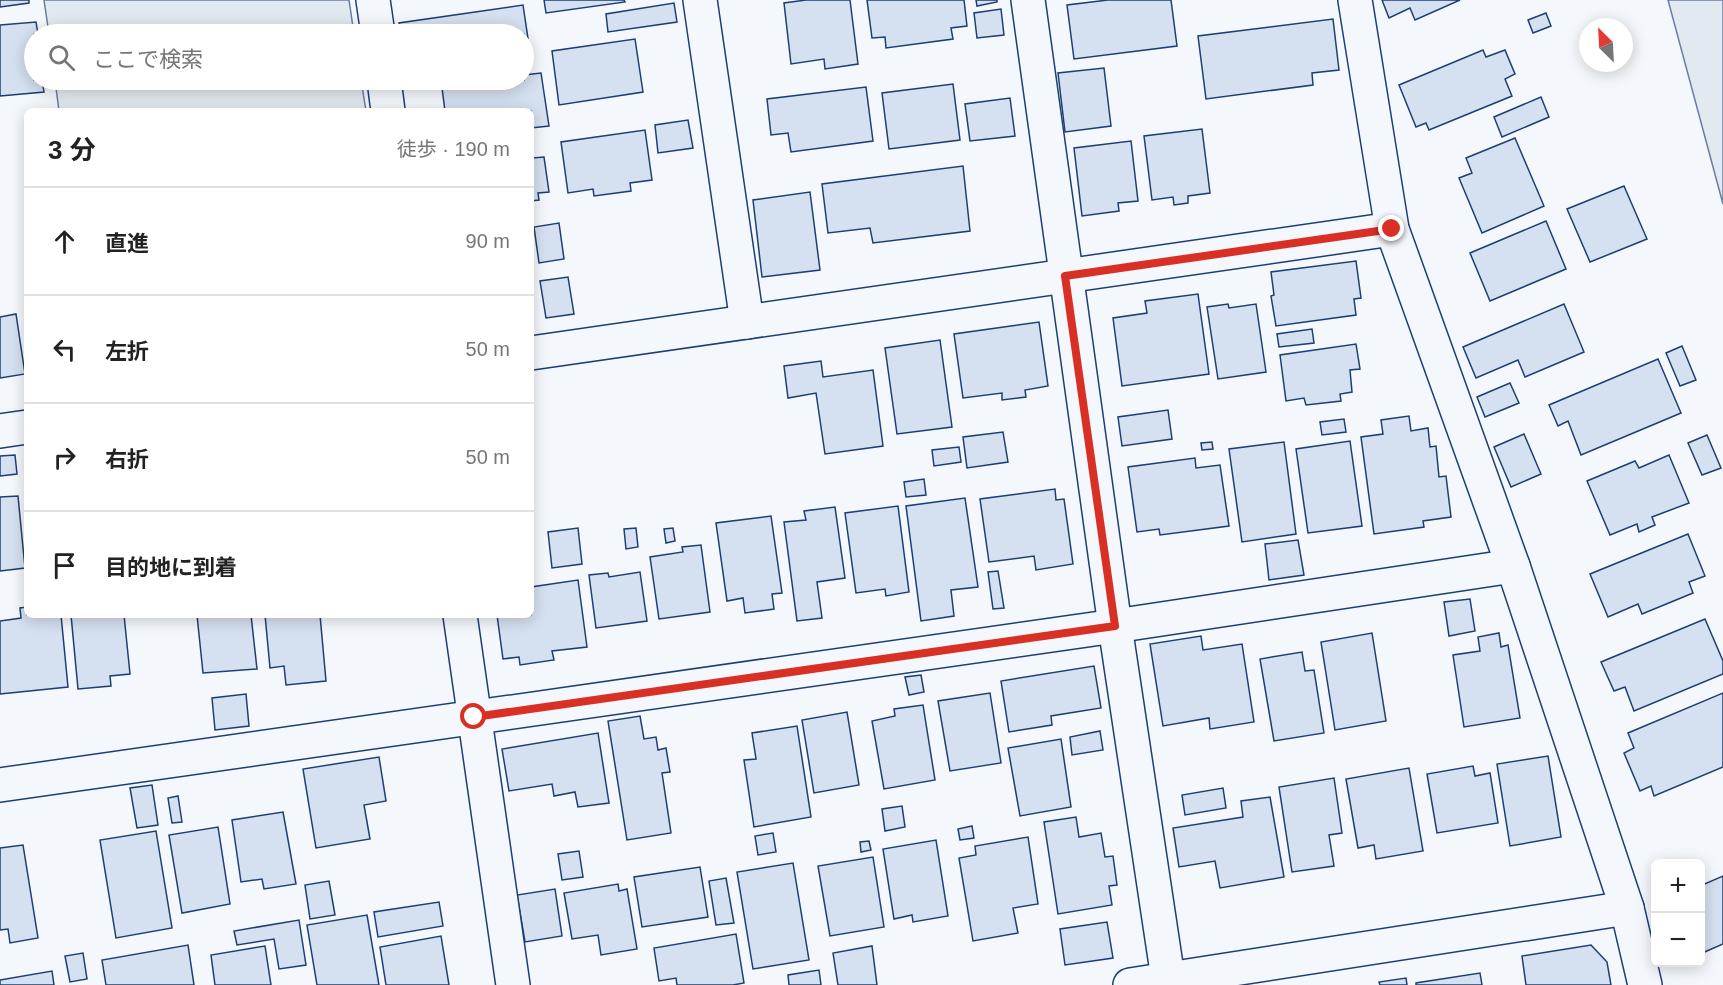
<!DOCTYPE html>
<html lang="ja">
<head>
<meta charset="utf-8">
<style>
	:root { --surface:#fff; --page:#f6f6f6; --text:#222; --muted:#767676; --line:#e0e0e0 }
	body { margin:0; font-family:Arial,"Noto Sans JP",sans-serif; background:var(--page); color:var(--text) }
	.controls { position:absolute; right:18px; bottom:18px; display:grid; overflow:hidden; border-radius:9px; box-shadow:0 3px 15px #0003 }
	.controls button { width:54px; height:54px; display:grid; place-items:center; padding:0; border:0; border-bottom:2px solid var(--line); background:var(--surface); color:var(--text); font:30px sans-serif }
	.compass { position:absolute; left:1579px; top:18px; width:54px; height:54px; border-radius:50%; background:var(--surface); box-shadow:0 3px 15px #0003; rotate:336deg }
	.stop { position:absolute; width:18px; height:18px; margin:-14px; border:4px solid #d93025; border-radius:50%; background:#fff }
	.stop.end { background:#d93025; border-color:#fff; box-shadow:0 2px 6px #0008 }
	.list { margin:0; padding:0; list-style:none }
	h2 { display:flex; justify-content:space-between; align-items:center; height:78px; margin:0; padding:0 24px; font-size:26px }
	h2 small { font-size:20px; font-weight:400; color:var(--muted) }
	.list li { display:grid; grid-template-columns:39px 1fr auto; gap:18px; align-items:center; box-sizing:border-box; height:108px; padding:0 24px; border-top:2px solid var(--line) }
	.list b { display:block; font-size:22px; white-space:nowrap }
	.list em { font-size:20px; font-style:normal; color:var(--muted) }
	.icon { flex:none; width:33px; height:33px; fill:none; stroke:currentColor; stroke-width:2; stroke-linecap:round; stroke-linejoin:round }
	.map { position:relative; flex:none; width:1723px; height:985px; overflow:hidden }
	.search { position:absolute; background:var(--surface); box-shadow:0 3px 15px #0003; left:24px; top:24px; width:510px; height:66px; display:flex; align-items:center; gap:15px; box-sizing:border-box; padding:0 21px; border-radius:33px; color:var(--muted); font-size:22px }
	.panel { position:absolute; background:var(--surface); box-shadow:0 3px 15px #0003; left:24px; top:108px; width:510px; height:510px; border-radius:9px }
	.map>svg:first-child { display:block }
	.green { fill:#e3e9f0; stroke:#687fa3; stroke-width:1.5 }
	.building { fill:#d5e0f0; stroke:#1d3f73; stroke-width:1.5 }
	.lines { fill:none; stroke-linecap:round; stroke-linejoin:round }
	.minor-casing { stroke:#1d3f73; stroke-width:36 }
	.minor { stroke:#f4f7fb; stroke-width:33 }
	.route { stroke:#d93025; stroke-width:8 }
</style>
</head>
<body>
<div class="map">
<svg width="1723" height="985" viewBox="0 0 1723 985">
	<rect width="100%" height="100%" fill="#f4f7fb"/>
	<!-- green -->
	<g class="green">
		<polygon points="44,0 349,0 354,34 49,34"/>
		<polygon points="1668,0 1723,0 1723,204"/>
		<polygon points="55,80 361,80 366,111 59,111"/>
	</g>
	<!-- building -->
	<g class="building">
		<polygon points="0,0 29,0 29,3 0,7"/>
		<polygon points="544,0 624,0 625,2 546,13"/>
		<polygon points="806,0 850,0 858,64 825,69 824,59 791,64 784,3"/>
		<polygon points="867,0 964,0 967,26 951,28 953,39 886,48 885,37 872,38"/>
		<polygon points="976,0 997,0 997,2 977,6"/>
		<polygon points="1108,0 1171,0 1177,46 1074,59 1067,5"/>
		<polygon points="1382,0 1460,0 1415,20 1410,8 1389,18"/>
		<polygon points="674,3 677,22 608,32 606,14"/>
		<polygon points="523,5 530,52 524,53 524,34 400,34 399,23"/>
		<polygon points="1001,9 1004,35 977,38 974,13"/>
		<polygon points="1546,13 1551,26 1533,33 1528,20"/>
		<polygon points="1333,19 1339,70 1312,73 1313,85 1206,99 1198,36"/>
		<polygon points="36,22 38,34 34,34 34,80 42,80 44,92 0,96 0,25"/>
		<polygon points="635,39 643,92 559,105 552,51"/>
		<polygon points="1483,50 1486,57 1505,50 1515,74 1505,79 1512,96 1429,130 1426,123 1416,127 1399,85"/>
		<polygon points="1104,68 1111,126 1065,132 1058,73"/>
		<polygon points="541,73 549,126 531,128 531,111 445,111 442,88 496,80 524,80 524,75"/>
		<polygon points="953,84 960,140 889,149 882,93"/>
		<polygon points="866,87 873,141 791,152 788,133 771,135 767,99"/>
		<polygon points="1541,97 1549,117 1502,137 1494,117"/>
		<polygon points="1010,98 1015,136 970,141 965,104"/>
		<polygon points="688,120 693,148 658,153 655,125"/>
		<polygon points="1202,129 1210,193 1188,196 1188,203 1174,205 1173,197 1152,200 1144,136"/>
		<polygon points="645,130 652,180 630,183 631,191 594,196 593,189 568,193 561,142"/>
		<polygon points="1515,138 1544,206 1482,233 1459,178 1472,173 1466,158"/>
		<polygon points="1131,141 1138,201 1118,203 1119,211 1082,216 1074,148"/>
		<polygon points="531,145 533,158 544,157 549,192 538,193 539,200 531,201"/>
		<polygon points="963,166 970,231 873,243 870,228 828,233 822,184"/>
		<polygon points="1624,186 1647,239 1590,262 1567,209"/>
		<polygon points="810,192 820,270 762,277 753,200"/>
		<polygon points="1546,221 1566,269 1490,301 1470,253"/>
		<polygon points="559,223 564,259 539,263 534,227"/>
		<polygon points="1356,261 1361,298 1354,299 1356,315 1276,326 1271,296 1274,295 1271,272"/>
		<polygon points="568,277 574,314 546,318 540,281"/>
		<polygon points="1198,294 1209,374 1122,386 1113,318 1147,313 1145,301"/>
		<polygon points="1228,304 1229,308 1256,304 1266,372 1218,379 1207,307"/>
		<polygon points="1564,304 1584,352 1525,377 1518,360 1476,378 1463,347"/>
		<polygon points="16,314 25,374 0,378 0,317"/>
		<polygon points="1039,322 1048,386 1025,390 1026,397 1002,400 1002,393 963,398 954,334"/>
		<polygon points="1312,329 1314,343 1279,347 1277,334"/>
		<polygon points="940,340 952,427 897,434 885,348"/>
		<polygon points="1356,344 1360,369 1350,370 1352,392 1340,394 1341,401 1306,405 1304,398 1286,401 1280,355"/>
		<polygon points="1682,346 1696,380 1680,386 1666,353"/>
		<polygon points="1658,359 1681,413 1581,455 1568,421 1558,426 1549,405"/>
		<polygon points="821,361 823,377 873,370 883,446 825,454 816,393 788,398 784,366"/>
		<polygon points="1510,383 1519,403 1485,417 1477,397"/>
		<polygon points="1168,410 1172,439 1122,446 1118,417"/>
		<polygon points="1409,416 1411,431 1428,428 1430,447 1436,446 1439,477 1446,476 1451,517 1423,521 1424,527 1374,534 1361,437 1383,434 1381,420"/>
		<polygon points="1344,419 1346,432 1322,435 1320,422"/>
		<polygon points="1003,432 1008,462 967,468 963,437"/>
		<polygon points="1524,434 1541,474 1511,487 1494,447"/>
		<polygon points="1707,435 1721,468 1702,475 1688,443"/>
		<polygon points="1350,441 1362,526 1308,533 1296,449"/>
		<polygon points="1212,442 1213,449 1202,450 1201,443"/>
		<polygon points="1284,442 1296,534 1242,542 1229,449"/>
		<polygon points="959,447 961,462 934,466 932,450"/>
		<polygon points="15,455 17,474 0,476 0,456"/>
		<polygon points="1669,455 1689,503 1652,517 1655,525 1639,532 1637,524 1610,535 1587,481 1635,461 1639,468"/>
		<polygon points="1195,458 1196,468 1220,465 1229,526 1160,535 1159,529 1137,532 1128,467"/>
		<polygon points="924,479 926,495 906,497 904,482"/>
		<polygon points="1055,489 1056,500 1064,499 1073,564 1036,570 1034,556 989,562 980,499"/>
		<polygon points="18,496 25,568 0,571 0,497"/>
		<polygon points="965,498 978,587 951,590 954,616 921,621 906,506"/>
		<polygon points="898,506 909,592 886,596 885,589 856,593 845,513"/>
		<polygon points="835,507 845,578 817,582 822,618 797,621 784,522 806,520 804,511"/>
		<polygon points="771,516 782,593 772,594 774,609 745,613 743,598 727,601 716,523"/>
		<polygon points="578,528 582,564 552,568 548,532"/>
		<polygon points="636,528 638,547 626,549 624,529"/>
		<polygon points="673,528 675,541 666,543 664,529"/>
		<polygon points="1688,534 1705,576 1689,582 1693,593 1642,614 1638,604 1608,617 1590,574"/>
		<polygon points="1298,540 1304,575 1269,580 1265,544"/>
		<polygon points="701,545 710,612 659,619 650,557 683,552 682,547"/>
		<polygon points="998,571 1004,608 993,609 988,572"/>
		<polygon points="640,572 647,621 596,628 589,575 608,573 609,577"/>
		<polygon points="578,580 587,647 552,651 554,660 520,665 519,657 503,659 497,615 531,615 531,587"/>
		<polygon points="1470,599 1475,631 1449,636 1444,602"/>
		<polygon points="27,607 27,615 61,615 68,687 0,694 0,621 21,618 20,608"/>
		<polygon points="71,615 124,615 130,674 110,676 111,686 78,689"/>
		<polygon points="197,615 251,615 257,669 203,673"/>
		<polygon points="265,615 320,615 326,681 286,685 284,666 270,668"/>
		<polygon points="1705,619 1723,661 1723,674 1634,711 1625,687 1614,691 1601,662"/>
		<polygon points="1372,633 1386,721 1335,730 1321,642"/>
		<polygon points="1499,633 1501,647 1508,645 1520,718 1464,727 1453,655 1480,651 1478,637"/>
		<polygon points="1201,636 1203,650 1242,644 1254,722 1210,729 1209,718 1163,726 1150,644"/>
		<polygon points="1302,652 1305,671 1314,670 1324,733 1274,741 1260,659"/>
		<polygon points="1094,666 1101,708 1051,716 1052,725 1009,732 1001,681"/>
		<polygon points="921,675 924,692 909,695 905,677"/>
		<polygon points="990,693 1001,763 950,771 938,701"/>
		<polygon points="1723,693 1723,767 1654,796 1651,786 1640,791 1624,753 1634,748 1628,733"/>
		<polygon points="246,694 249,726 215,730 212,698"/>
		<polygon points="923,705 935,780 884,789 872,721 895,716 894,709"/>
		<polygon points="847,712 859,785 814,793 802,720"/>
		<polygon points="640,716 644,739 656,737 658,750 666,748 670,772 662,773 671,833 627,840 608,721"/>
		<polygon points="797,726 811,817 754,827 744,760 756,759 752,733"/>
		<polygon points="1100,731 1103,750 1072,755 1070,737"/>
		<polygon points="598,733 609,803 578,807 575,792 554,796 552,784 509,791 502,749"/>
		<polygon points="1061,739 1071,807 1020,816 1008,748"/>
		<polygon points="1548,756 1561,837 1510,846 1497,764"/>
		<polygon points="379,757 386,801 364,805 370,839 316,848 303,769"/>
		<polygon points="1473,766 1475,776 1490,773 1498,823 1437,833 1427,774"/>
		<polygon points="1409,768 1423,851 1376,859 1374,845 1358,848 1346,779"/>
		<polygon points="1334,778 1342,833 1329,835 1334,866 1292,872 1279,787"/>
		<polygon points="152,785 158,825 137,828 130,788"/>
		<polygon points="1223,788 1226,808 1185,815 1182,795"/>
		<polygon points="178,796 182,822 172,823 168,798"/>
		<polygon points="1270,797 1284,877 1220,888 1215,861 1179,867 1173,828 1243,817 1241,801"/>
		<polygon points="902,806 905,827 885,831 882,809"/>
		<polygon points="283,812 296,884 264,889 262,879 241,882 232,820"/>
		<polygon points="1076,817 1079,837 1101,833 1105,857 1113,856 1117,885 1109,886 1112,905 1058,914 1044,822"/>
		<polygon points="972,826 974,838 960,840 958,829"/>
		<polygon points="218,827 230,904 182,913 169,835"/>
		<polygon points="156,831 172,928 116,938 100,840"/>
		<polygon points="773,833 776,852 758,855 755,836"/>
		<polygon points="1028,837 1038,904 1013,908 1018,933 973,941 959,858 976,855 975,846"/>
		<polygon points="936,840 948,916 913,922 912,915 894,919 883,849"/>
		<polygon points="869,841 871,850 861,852 860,842"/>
		<polygon points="23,845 38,938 10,943 8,929 0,930 0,848"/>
		<polygon points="579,851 583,877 562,880 558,854"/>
		<polygon points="873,857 884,927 830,936 818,866"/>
		<polygon points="793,863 809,960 753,969 737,872"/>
		<polygon points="700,867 708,917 642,927 634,877"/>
		<polygon points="1723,876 1723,944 1700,954 1700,886"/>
		<polygon points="726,878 734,923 716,925 709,881"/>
		<polygon points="329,881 335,915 310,919 305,885"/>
		<polygon points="618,884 619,891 627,889 637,949 601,955 598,935 572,939 564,893"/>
		<polygon points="555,889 562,936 525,942 517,895"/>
		<polygon points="439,902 443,926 378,937 374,912"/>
		<polygon points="367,915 379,985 317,985 307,925"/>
		<polygon points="299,920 306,965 279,969 274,939 237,945 234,931"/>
		<polygon points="1107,922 1113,958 1065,965 1060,929"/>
		<polygon points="736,934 744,983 733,985 677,985 676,978 659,981 654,948"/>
		<polygon points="441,936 449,985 386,985 380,947"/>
		<polygon points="188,945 194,985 106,985 102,960"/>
		<polygon points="1591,945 1607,962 1611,985 1526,985 1522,956"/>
		<polygon points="265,946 271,985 215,985 211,955"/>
		<polygon points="872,946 877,985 838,985 833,953"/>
		<polygon points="83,953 87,979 70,982 65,956"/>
		<polygon points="819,970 821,985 789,985 788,975"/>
		<polygon points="52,971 54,985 0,985 0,980"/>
		<polygon points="1480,973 1482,985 1416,985 1416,983"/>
		<polygon points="1406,978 1407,985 1380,985 1379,982"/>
	</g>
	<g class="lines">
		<defs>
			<g id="minor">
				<polyline points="373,0 378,34"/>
				<polyline points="700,0 747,322"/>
				<polyline points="1028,0 1115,626 1169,985"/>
				<polyline points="1355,0 1392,229 1513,566 1627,908 1645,985"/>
				<polyline points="384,80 388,111"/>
				<polyline points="531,353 1392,229"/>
				<polyline points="0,431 27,427"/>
				<polyline points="460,615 513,985"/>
				<polyline points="0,785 1115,626 1513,566"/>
				<polyline points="1130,985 1627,908"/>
			</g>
		</defs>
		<!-- minor casing -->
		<use href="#minor" class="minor-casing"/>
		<!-- minor -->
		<use href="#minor" class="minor"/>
	</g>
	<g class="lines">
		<!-- route -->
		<polyline class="route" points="474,717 1115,626 1065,276 1392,229"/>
	</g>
</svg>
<div class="controls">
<button>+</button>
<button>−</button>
</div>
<svg class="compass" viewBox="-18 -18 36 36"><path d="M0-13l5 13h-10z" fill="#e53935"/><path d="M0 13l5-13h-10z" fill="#767676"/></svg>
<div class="stop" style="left:474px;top:717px"></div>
<div class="stop end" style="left:1392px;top:229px"></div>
<div class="search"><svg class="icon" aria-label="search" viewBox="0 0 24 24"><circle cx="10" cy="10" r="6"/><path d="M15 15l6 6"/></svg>ここで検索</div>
<section class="panel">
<h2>3 分<small>徒歩 · 190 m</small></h2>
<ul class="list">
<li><svg class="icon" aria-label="ahead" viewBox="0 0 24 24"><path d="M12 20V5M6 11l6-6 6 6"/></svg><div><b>直進</b></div><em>90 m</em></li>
<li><svg class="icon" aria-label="left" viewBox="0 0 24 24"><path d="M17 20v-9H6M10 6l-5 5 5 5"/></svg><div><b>左折</b></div><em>50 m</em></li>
<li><svg class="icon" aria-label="right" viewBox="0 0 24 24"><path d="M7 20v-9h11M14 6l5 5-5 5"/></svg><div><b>右折</b></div><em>50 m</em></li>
<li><svg class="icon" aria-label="arrive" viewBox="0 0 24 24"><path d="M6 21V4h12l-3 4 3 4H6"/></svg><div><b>目的地に到着</b></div></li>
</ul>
</section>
</div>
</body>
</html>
